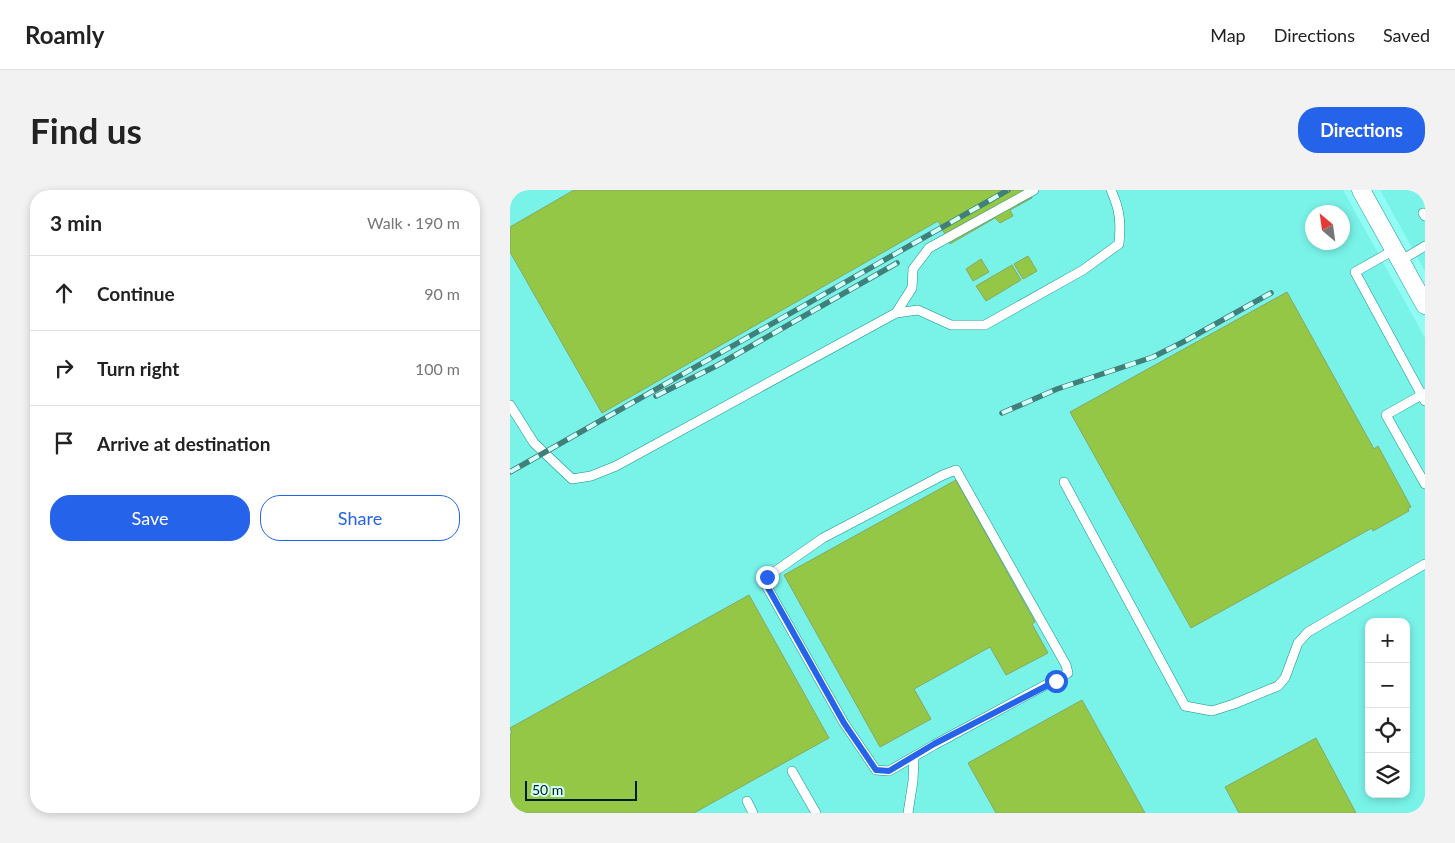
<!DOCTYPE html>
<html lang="en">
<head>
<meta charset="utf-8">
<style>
	:root { --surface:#fff; --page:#f2f2f2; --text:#222; --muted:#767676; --line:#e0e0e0; --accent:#2563eb }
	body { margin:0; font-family:Lato,sans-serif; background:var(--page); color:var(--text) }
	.controls { position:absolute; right:15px; bottom:15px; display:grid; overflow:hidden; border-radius:10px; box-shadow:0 2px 8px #0003 }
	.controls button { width:45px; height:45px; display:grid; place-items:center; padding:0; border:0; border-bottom:1px solid var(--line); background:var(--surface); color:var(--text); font:25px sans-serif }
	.compass { position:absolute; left:795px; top:15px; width:45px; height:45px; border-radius:50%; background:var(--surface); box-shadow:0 2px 8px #0003; rotate:331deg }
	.scale { position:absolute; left:15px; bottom:12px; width:112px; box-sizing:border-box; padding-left:5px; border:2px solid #001f1c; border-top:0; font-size:14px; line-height:18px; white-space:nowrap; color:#001f1c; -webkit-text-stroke:4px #d5fdf8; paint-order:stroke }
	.stop { position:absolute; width:15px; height:15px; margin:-11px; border:4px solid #2563eb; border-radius:50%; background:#fff }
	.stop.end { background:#2563eb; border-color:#fff; box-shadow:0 1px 5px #0008 }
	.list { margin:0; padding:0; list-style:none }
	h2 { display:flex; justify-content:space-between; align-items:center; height:65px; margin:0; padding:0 20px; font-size:21px }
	h2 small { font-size:16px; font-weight:400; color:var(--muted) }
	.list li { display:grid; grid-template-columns:32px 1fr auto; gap:15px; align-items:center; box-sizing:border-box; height:75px; padding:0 20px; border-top:1px solid var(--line) }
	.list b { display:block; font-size:19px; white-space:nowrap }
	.list em { font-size:16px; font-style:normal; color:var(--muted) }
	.actions { display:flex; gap:10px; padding:15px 20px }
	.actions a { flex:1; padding:11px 0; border:1px solid var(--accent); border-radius:20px; text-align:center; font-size:18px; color:var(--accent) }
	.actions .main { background:var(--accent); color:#fff }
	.icon { flex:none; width:28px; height:28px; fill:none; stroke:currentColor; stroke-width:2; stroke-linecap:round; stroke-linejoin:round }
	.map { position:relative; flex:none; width:915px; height:623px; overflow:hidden; border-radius:20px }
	header { display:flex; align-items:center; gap:30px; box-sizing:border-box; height:70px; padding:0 25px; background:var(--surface); border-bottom:1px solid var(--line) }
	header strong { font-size:24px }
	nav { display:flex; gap:28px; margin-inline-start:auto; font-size:18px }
	.intro { display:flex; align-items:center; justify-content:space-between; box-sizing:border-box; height:120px; padding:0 30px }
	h1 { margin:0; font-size:35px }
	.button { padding:12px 22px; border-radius:20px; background:var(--accent); color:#fff; font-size:18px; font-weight:700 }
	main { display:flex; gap:30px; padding:0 30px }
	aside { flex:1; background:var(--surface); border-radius:20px; box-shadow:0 2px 8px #0003 }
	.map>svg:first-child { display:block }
	.built { fill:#79f2e8; fill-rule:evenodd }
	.building { fill:#95c747; stroke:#88a761 }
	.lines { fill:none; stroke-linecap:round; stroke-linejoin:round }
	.lane-casing { stroke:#13948c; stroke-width:10 }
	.street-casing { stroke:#13948c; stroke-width:19 }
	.lane { stroke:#fff; stroke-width:9 }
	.street { stroke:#fff; stroke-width:18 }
	.rail-casing { stroke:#3f807a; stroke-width:5.5 }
	.rail { stroke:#d5fdf8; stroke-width:4; stroke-dasharray:11; stroke-linecap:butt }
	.route { stroke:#2563eb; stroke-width:6 }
</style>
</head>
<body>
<header>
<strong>Roamly</strong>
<nav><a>Map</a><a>Directions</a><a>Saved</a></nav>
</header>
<div class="intro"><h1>Find us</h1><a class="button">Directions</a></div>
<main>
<aside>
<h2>3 min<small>Walk · 190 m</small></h2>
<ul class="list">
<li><svg class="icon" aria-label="ahead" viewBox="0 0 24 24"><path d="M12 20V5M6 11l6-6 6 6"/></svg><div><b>Continue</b></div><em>90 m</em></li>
<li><svg class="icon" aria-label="right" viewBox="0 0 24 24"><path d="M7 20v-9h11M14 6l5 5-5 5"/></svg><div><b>Turn right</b></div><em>100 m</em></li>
<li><svg class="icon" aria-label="arrive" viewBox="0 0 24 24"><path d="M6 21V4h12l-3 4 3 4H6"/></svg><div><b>Arrive at destination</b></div></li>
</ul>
<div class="actions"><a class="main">Save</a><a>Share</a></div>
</aside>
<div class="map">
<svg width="915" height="623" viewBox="0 0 915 623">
	<rect width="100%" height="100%" fill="#90fcf3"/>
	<!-- built -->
	<g class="built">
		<path d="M0 0H833L915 148V623H0ZM802 22H832V52H802ZM859 432H896V604H859Z"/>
		<polygon points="870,0 915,0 915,81"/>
	</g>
	<!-- building -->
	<g class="building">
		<polygon points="64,0 520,0 522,8 500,20 503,26 490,33 485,28 440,54 428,31 92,223 0,62 0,37"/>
		<polygon points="518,66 527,81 513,89 504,74"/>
		<polygon points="471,69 479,82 463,91 456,79"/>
		<polygon points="502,75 511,90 476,111 466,96"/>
		<polygon points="777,102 864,259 868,256 901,317 898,318 899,321 863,341 862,338 681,438 560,222"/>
		<polygon points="446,290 525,432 522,434 538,463 496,485 480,457 404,499 421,529 370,557 274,385"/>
		<polygon points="239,405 319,548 184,623 0,623 0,544 2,543 0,538"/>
		<polygon points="572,510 635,623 486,623 458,573"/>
		<polygon points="806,548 846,623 729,623 715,597"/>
	</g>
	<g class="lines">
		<defs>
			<g id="lane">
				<polyline points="913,23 915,26"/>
				<polyline points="884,60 845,82 915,211"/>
				<polyline points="890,71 915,56"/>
				<polyline points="386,123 402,98 403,79 419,58 524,0"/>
				<polyline points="915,203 876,225 915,294"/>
				<path d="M0 215 24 253 62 289 81 286 106 276 386 123 408 120 441 135H475L573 80 609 54C611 32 610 20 601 0"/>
				<polygon points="446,280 556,475 558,483 424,555 379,581 366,580 334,533 257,397 257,387 313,348 433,285"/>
				<polyline points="554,292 675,516 702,521 724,514 768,496 775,488 788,453 798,442 915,374"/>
				<polyline points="282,581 306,623"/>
				<polyline points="237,611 243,623"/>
				<polyline points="398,623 403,591 404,567"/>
			</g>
			<polyline id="street" points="851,0 915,115"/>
		</defs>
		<!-- lane casing -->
		<use href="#lane" class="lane-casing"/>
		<!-- street casing -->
		<use href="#street" class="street-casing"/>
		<!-- lane -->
		<use href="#lane" class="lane"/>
		<!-- street -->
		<use href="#street" class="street"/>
		<defs>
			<g id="rail">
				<polyline points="146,206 208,175 387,73"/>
				<polyline points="492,223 547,199 643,167 675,151 761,103"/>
				<polyline points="0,282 498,0"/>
			</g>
		</defs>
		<!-- rail casing -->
		<use href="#rail" class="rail-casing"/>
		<!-- rail -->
		<use href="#rail" class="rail"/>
	</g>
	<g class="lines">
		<!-- route -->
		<polyline class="route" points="257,387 257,396 334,533 366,580 379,581 424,554 546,491"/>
	</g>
</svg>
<div class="controls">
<button>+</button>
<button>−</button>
<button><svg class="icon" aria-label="locate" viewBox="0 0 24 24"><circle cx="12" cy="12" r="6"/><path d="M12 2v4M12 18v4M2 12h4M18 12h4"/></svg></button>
<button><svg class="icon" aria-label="layers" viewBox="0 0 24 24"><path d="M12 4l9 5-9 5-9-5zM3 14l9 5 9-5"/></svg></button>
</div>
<svg class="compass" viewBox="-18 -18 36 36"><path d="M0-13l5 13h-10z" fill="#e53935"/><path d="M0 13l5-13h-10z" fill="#767676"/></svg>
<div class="scale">50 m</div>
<div class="stop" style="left:546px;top:491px"></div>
<div class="stop end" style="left:257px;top:387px"></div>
</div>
</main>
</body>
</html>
